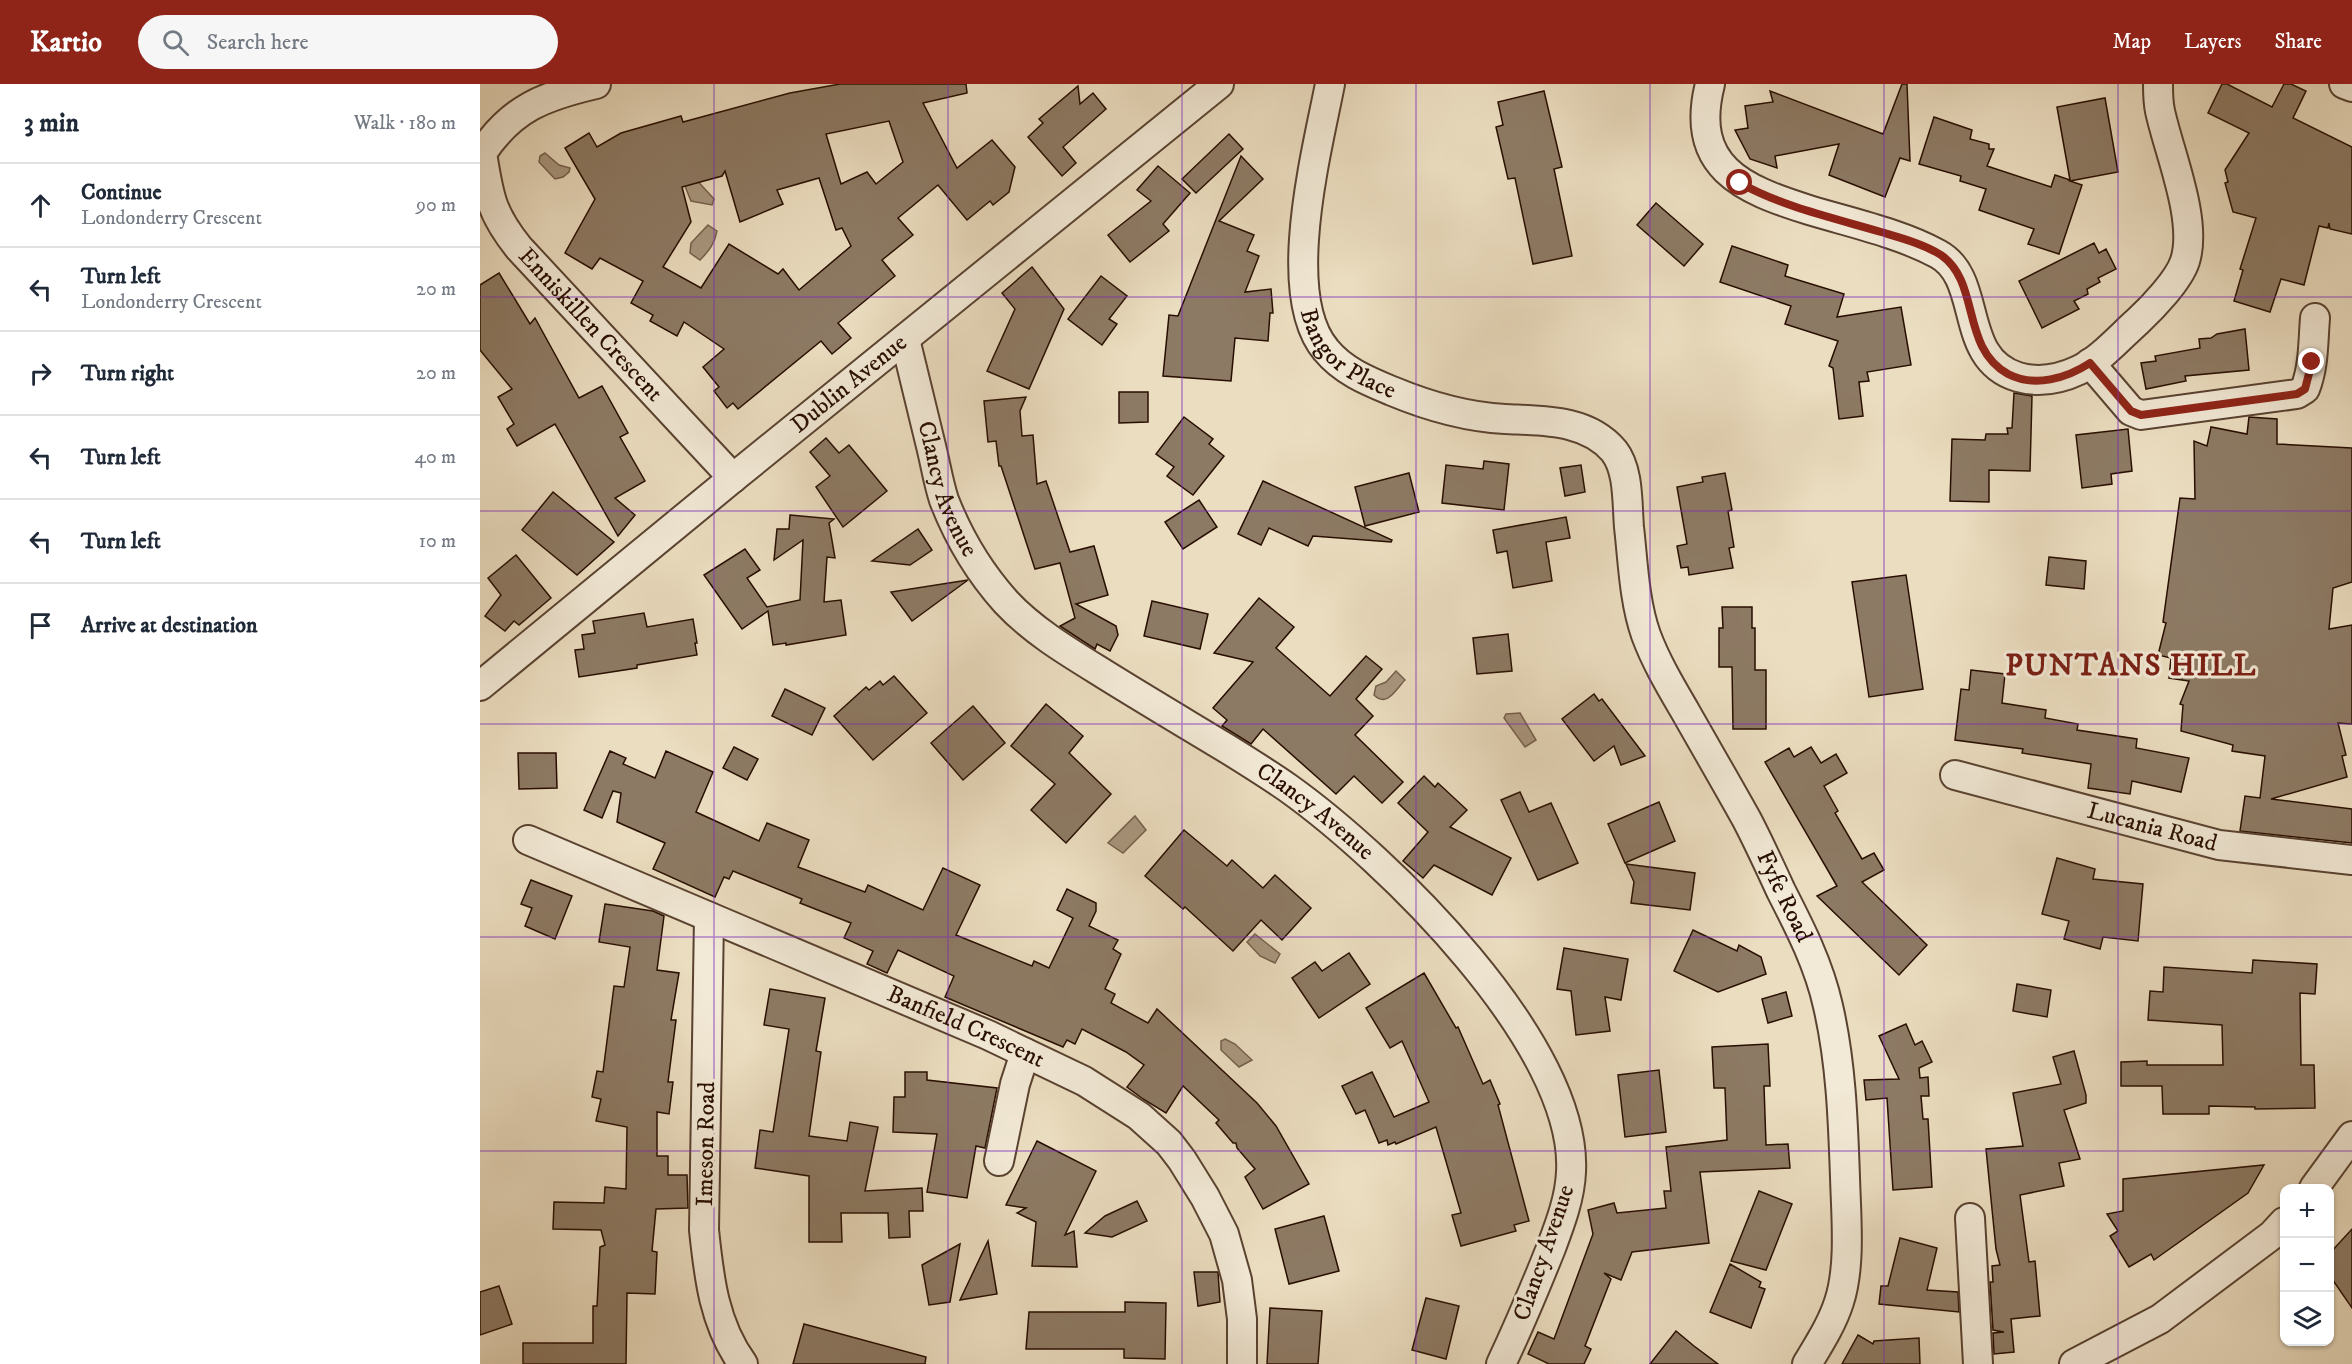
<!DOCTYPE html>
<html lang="en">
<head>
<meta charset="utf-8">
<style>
	:root { --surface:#fff; --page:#f6f6f7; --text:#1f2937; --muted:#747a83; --line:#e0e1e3; --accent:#8f2418 }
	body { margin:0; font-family:"IM FELL DW Pica",serif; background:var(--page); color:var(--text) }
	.controls { position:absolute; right:18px; bottom:18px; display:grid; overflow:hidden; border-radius:12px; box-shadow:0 2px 4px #0004 }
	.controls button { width:54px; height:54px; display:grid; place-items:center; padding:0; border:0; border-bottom:2px solid var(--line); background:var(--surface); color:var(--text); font:30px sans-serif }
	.stop { position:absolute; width:18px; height:18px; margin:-14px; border:4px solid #8f2418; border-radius:50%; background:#fff }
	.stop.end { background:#8f2418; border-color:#fff; box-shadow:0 2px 6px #0008 }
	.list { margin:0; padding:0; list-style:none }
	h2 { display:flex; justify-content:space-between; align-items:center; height:78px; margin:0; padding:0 24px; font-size:26px }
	h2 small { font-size:20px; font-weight:400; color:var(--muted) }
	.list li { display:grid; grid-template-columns:39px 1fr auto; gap:18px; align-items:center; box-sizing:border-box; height:84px; padding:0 24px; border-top:2px solid var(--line) }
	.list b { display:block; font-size:22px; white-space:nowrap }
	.list p { margin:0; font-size:20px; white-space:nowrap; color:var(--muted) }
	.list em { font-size:20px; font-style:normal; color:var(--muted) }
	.icon { flex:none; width:33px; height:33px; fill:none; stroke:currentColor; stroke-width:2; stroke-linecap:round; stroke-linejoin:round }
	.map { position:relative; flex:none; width:1872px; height:1280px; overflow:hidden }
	header { display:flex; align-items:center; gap:36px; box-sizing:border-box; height:84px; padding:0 30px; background:var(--accent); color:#fff }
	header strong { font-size:28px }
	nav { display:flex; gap:33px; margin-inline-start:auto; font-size:21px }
	.search { width:420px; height:54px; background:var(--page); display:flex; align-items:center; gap:15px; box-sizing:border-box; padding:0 21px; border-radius:33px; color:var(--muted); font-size:22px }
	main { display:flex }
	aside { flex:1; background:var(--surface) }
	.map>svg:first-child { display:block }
	.water { fill:#a9977f; stroke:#75604c; stroke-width:1.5 }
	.building { fill:#8d7a64; stroke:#280e00; stroke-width:1.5; fill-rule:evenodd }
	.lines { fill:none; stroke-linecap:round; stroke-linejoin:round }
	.minor-casing { stroke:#594230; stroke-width:32 }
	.minor { stroke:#f2e9d6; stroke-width:28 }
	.route { stroke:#8f2418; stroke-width:8 }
	.grid { fill:none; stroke:#7b2cbf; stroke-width:1.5; stroke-opacity:0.55 }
	.labels { text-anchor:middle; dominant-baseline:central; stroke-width:6; stroke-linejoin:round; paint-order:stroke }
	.street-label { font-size:24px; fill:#280e00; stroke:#f2e9d6 }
	.district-label { font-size:30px; font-weight:bold; letter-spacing:1.5px; fill:#7a1f14; stroke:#f2e9d6 }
</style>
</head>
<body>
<header>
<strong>Kartio</strong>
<div class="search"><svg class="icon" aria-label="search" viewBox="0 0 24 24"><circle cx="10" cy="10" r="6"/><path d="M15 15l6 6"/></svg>Search here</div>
<nav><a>Map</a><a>Layers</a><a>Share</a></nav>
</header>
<main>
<aside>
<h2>3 min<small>Walk · 180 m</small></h2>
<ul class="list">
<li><svg class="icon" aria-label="ahead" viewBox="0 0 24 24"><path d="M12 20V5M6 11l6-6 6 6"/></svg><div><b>Continue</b><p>Londonderry Crescent</p></div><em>90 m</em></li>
<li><svg class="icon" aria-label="left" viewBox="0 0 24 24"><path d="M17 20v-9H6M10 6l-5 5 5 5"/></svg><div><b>Turn left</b><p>Londonderry Crescent</p></div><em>20 m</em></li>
<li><svg class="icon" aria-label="right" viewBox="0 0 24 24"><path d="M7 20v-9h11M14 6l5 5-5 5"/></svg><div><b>Turn right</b></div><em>20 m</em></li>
<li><svg class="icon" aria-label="left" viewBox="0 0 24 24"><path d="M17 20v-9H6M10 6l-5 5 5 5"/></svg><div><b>Turn left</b></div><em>40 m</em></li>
<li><svg class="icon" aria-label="left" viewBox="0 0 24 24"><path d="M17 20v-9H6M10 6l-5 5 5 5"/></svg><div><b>Turn left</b></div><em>10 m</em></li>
<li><svg class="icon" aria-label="arrive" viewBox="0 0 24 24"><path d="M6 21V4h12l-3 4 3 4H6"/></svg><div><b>Arrive at destination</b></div></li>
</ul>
</aside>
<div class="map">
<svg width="1872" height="1280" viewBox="0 0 1872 1280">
	<rect width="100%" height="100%" fill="#ebddc0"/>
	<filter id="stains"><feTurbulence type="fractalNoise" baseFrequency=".00333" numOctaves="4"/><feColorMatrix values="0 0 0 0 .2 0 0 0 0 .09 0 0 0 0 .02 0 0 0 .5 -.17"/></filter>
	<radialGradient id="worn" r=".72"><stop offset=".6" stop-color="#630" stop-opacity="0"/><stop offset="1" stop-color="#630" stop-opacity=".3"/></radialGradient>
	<!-- water -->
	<g class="water">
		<polygon points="65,69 79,81 90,84 89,88 83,93 75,95 59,78 60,72"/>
		<polygon points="212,91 234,115 232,121 211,117 203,97"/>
		<path d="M228 141 237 147C235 159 229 167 220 176L210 169 211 159Z"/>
		<path d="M916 587 925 596C916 605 907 624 894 611L896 602 906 598Z"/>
		<polygon points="1040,629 1056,656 1045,663 1024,634 1026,630"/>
		<polygon points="655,732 666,746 643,769 628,759"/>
		<polygon points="775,850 800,870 795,879 780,872 767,858"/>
		<polygon points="745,955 755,960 772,976 759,983 741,966 741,957"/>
	</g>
	<!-- building -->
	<g class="building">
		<path d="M360 0H486L487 9 443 19 477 84 512 56 535 83 529 108 513 121 510 117 487 136 458 101 418 134 433 151 402 176 415 192 358 239 371 254 352 270 341 257 258 325 253 319 247 324 234 307 239 303 223 283 244 265 204 238 197 252 170 237 173 231 151 219 163 197 120 174 112 185 85 169 115 115 85 64 109 49 117 63 141 49 201 32 203 38 310 9ZM409 37 423 78 396 100 387 88 361 100 346 50ZM245 87 260 138 303 120 297 106 339 94 356 146 362 144 371 162 319 206 303 185 298 190 249 160 221 204 183 183 211 138 202 103 242 92Z"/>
		<polygon points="1422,0 1427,0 1430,77 1420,74 1405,113 1349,91 1359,60 1295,72 1297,84 1270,75 1255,46 1268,44 1265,22 1293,18 1290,7 1403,50"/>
		<polygon points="1742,0 1747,0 1792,23 1804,0 1811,0 1826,7 1813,34 1872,63 1872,150 1850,145 1849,139 1848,144 1839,142 1824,201 1801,195 1790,228 1754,217 1763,186 1760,185 1776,134 1753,128 1745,99 1748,98 1745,86 1769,49 1728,29"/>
		<polygon points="598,2 600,20 613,9 626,25 583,63 596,79 582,92 548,53 563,39 559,35"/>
		<polygon points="1064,7 1082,83 1074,85 1092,172 1053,180 1035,94 1028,95 1016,43 1023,41 1018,18"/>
		<polygon points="1625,14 1638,88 1590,97 1602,101 1579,170 1548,160 1554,145 1499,126 1506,105 1480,97 1481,92 1439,80 1454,33 1492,46 1490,55 1509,60 1509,65 1514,65 1507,82 1571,103 1575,91 1590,96 1577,23"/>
		<polygon points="749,50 763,65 716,109 702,95"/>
		<polygon points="761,72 783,95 739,137 774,151 767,167 779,172 765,208 791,205 793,229 790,229 788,257 755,254 751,297 683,292 689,231 698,232"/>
		<polygon points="678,82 710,109 683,140 689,147 650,178 628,151 671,117 657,106"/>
		<polygon points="1176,119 1223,160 1204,182 1157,141"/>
		<polygon points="1614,159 1619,169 1626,165 1636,185 1618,194 1620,198 1607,205 1608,210 1594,217 1599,225 1562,244 1539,197"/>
		<polygon points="1252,162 1308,181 1305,192 1364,210 1357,233 1421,223 1431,281 1387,288 1389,297 1379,298 1383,332 1359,335 1353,284 1349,282 1358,257 1305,240 1311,222 1240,198"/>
		<polygon points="552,183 584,225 549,305 507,287 535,225 522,209"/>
		<polygon points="19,189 50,240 55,234 99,314 122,302 148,349 140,353 165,397 135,414 155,431 138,452 75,340 37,362 27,345 34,340 18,313 32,305 0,266 0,201"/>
		<polygon points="621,192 647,212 629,235 637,240 622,261 588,235"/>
		<polygon points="1765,245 1769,286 1705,292 1706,297 1666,305 1661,279 1676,277 1675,272 1720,264 1719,255 1731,254 1737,250"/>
		<polygon points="639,308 668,308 668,338 639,339"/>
		<polygon points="1534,309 1552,312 1550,387 1509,386 1509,418 1470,417 1472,355 1505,356 1506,350 1528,350 1527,344 1532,344"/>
		<polygon points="546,313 540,327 542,352 553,351 557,400 566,397 590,468 614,462 628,511 596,520 636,542 638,551 630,567 617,560 615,565 580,542 595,534 580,479 555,485 521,382 519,382 516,357 508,358 504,317"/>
		<polygon points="704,333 733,355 729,360 744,372 713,411 687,392 694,383 676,370"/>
		<polygon points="1769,333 1797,335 1797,360 1872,364 1872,498 1853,504 1849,545 1872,541 1872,640 1858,639 1866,671 1862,672 1867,693 1791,715 1872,725 1872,759 1760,747 1765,712 1780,714 1785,672 1752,667 1753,661 1701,647 1703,621 1700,620 1709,597 1689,594 1691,574 1678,571 1686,539 1683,538 1700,414 1715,415 1714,357 1727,362 1731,343 1767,350"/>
		<polygon points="1648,345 1652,387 1631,390 1632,400 1602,404 1596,351"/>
		<polygon points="346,354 359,369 369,361 407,407 363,443 336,403 350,392 330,368"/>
		<polygon points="1004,377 1029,380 1024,426 962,419 966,381 1003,385"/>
		<polygon points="1101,381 1105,408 1085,412 1080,384"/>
		<polygon points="929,389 939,428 885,442 875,403"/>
		<polygon points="1245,389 1252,426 1248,427 1254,463 1249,464 1253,484 1209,491 1208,483 1201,484 1197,462 1207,460 1197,403 1223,398 1222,393"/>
		<polygon points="783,397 912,456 911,458 833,452 828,462 789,444 781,461 758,450"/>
		<polygon points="73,408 134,458 97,491 42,446"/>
		<polygon points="719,416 737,443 703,465 685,438"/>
		<polygon points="310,431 354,435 349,439 355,474 347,473 344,518 361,516 366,551 306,561 306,559 293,561 288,527 262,545 224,491 265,465 280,486 267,494 287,523 320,516 323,456 294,476 297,445 309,445"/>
		<polygon points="1086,433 1090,454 1066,458 1072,497 1033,504 1027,467 1017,469 1013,446"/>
		<polygon points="438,445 452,466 430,481 392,477"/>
		<polygon points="36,471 71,514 39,541 34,537 25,547 5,532 21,511 8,494"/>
		<polygon points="1569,473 1606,477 1604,505 1566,501"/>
		<polygon points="1426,491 1443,605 1389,613 1372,498"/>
		<polygon points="488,496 432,537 411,508"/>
		<polygon points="779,514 814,543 796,564 850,612 886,572 902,585 876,615 893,632 875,651 923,698 902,719 874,692 856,710 783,645 771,660 742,642 747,636 733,624 773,578 734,569"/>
		<polygon points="672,517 728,530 720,565 664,552"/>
		<polygon points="1242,523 1272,523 1272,544 1275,544 1275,586 1286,586 1286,645 1253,645 1252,583 1239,583 1239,544 1243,544"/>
		<polygon points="164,529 167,543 213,535 217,559 215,559 217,571 157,581 157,584 99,593 95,566 104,565 102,551 115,549 113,537"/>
		<polygon points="1028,550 1032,587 997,590 993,554"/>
		<polygon points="1491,586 1525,590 1522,619 1566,626 1565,634 1598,640 1597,646 1657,655 1656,664 1709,674 1701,708 1652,697 1650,710 1608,704 1611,680 1542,669 1543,665 1475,656 1481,605 1489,606"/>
		<polygon points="414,592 447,629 393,676 354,632 386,603 389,606 400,597 403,601"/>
		<polygon points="305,605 345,624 332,651 292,632"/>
		<polygon points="1114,610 1119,617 1122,615 1165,672 1141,681 1134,662 1114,677 1082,635"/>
		<polygon points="566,620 603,652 589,669 631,710 586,759 551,726 575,700 531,662"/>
		<polygon points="493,622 525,659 483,696 451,659"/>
		<polygon points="254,663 278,675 267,696 243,684"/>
		<polygon points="1331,663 1341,679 1356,670 1367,689 1344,702 1358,727 1355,729 1382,775 1394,769 1404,786 1382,798 1447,861 1419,891 1337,812 1357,802 1285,678 1309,664 1314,673"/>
		<polygon points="130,667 146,674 143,680 175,694 186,667 233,688 216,728 279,757 287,739 329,756 318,783 385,808 388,801 443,826 463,784 500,801 476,851 552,882 554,877 569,884 593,834 577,826 587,805 616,819 616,827 609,842 638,856 633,865 641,870 625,905 635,910 631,919 668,939 677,925 777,1019 796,1042 829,1100 783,1125 765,1093 775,1085 757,1064 756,1059 753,1059 736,1039 739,1036 703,1002 686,1029 663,1015 647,1003 664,981 646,968 602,945 595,960 587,956 583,963 465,913 474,892 418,866 407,889 387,880 393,867 364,854 371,839 320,819 322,815 253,787 249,795 244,793 235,813 173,785 185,759 137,738 141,709 133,707 122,734 104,726"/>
		<polygon points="38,669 76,669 77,704 39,705"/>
		<polygon points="944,692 955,703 958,699 987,726 970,743 1031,774 1012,811 954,781 943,794 923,777 948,748 918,719"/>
		<polygon points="1040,708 1049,728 1071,719 1098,779 1058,796 1021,716"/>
		<polygon points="1179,718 1195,757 1145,779 1128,740"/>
		<polygon points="704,746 747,782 752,776 783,804 795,791 831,824 802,856 781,836 753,867 705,823 703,825 665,792"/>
		<polygon points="1577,774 1615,785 1613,795 1663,800 1658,857 1623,853 1620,865 1584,855 1589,837 1562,830"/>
		<polygon points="1146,780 1215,789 1210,826 1151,819 1154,798"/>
		<polygon points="51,796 92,812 75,855 45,842 52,824 41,820"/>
		<polygon points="125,820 173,827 184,832 177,886 199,889 191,936 196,936 188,998 193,998 189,1030 177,1028 177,1072 188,1072 188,1091 207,1091 208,1124 176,1125 172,1167 177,1168 175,1210 147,1209 146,1280 43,1280 43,1259 113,1259 113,1222 117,1222 120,1163 125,1161 121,1146 73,1145 74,1118 124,1119 125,1103 146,1105 147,1043 116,1037 121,1015 112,1013 117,987 123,988 134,902 144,903 150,863 119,858"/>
		<polygon points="1213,846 1257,867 1259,861 1281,873 1286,890 1238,908 1194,887"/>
		<polygon points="1084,864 1148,875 1141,916 1125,913 1130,947 1096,951 1091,907 1077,905"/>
		<polygon points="869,869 890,900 839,934 812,894 835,878 842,887"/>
		<polygon points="1773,876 1837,880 1835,910 1820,909 1821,981 1834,981 1835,1024 1775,1025 1775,1023 1729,1022 1729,1030 1683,1030 1682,1002 1641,1002 1641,978 1667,977 1667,981 1743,981 1742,941 1668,936 1670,907 1683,908 1684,883 1772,889"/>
		<polygon points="944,889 976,944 978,943 1003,1000 1010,996 1020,1020 1018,1021 1049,1137 1034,1141 1036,1147 981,1162 972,1131 981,1129 956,1043 916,1060 915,1058 908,1061 907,1056 899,1059 885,1026 876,1030 862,1002 892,988 914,1033 949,1018 922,957 910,964 886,924"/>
		<polygon points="1537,900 1571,906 1567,933 1533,927"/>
		<polygon points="290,905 345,914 336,967 341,968 329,1052 367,1057 370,1038 398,1043 385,1107 442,1104 443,1127 429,1127 430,1153 409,1154 408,1129 361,1129 362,1158 329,1158 329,1092 275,1084 280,1046 293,1048 309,945 284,941"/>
		<polygon points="1306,908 1312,932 1288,939 1282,915"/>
		<polygon points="1426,940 1435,961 1442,957 1452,978 1439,984 1440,994 1448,993 1449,1012 1441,1012 1443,1035 1448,1035 1452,1103 1413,1106 1407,1014 1386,1016 1384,996 1419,995 1399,952"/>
		<polygon points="1288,960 1290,1002 1284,1002 1286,1061 1308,1060 1310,1084 1220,1088 1229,1159 1152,1168 1141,1196 1124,1189 1131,1195 1105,1262 1111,1265 1104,1280 1069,1280 1048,1270 1058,1248 1074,1255 1113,1150 1108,1126 1134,1119 1137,1129 1186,1124 1184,1107 1191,1107 1186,1063 1247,1056 1245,1004 1234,1004 1232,963"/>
		<polygon points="1594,967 1606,1011 1606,1019 1584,1026 1600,1075 1579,1079 1584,1102 1540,1111 1549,1178 1555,1177 1560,1232 1531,1235 1534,1268 1514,1270 1513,1249 1524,1248 1513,1246 1510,1198 1513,1198 1512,1182 1520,1181 1516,1165 1506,1065 1543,1062 1533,1009 1581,1000 1573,973"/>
		<polygon points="1179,986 1186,1048 1145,1053 1138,991"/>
		<polygon points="425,988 447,988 447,996 517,1004 505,1064 496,1062 487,1114 447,1108 457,1050 413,1048 414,1013 425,1013"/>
		<polygon points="557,1057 616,1087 585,1151 594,1147 597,1183 552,1182 556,1138 537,1129 546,1124 526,1121"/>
		<polygon points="1784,1081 1768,1109 1674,1176 1671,1170 1649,1183 1630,1152 1638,1147 1627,1130 1643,1127 1643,1095"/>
		<polygon points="1279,1107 1312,1120 1286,1186 1251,1177"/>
		<polygon points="657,1117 667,1137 632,1153 605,1149 625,1132"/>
		<polygon points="844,1132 859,1187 809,1200 795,1145"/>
		<polygon points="1872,1145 1872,1224 1850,1192 1850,1169"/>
		<polygon points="1420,1154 1457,1164 1447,1206 1478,1208 1479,1228 1399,1220 1401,1202 1408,1202"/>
		<polygon points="508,1157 517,1210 480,1216"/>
		<polygon points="480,1160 470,1218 449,1221 442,1181"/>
		<polygon points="1250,1180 1281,1198 1279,1203 1285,1205 1271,1244 1230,1228"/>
		<polygon points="714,1188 738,1188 740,1218 718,1222"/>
		<polygon points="19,1202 32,1240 0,1251 0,1208"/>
		<polygon points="946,1214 979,1222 966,1275 932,1266"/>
		<polygon points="645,1218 686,1219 685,1275 644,1274 644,1265 546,1265 549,1228 645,1228"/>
		<polygon points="790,1224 842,1227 838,1280 787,1280"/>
		<polygon points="324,1240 446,1273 445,1280 313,1280"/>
		<polygon points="1196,1247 1214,1262 1238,1280 1170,1280"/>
		<polygon points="1378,1251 1393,1260 1394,1257 1439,1254 1440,1280 1362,1280"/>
	</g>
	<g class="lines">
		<defs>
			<g id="minor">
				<path id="s1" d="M116 0C64 12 32 24 2 69 9 113 11 129 39 164L253 394"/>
				<path id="s2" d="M850 0C837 67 799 211 846 266 863 287 888 297 912 307 948 322 986 333 1025 335 1063 337 1107 335 1134 367 1149 386 1147 419 1149 443 1153 478 1154 517 1166 551 1176 578 1191 603 1205 627 1226 664 1247 700 1267 736 1279 759 1290 783 1301 807 1320 844 1339 881 1348 922 1361 978 1363 1036 1365 1093 1366 1131 1371 1182 1359 1218 1352 1240 1339 1260 1327 1280"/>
				<path d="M1230 0C1209 83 1262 105 1329 126 1372 139 1419 149 1458 170 1504 195 1477 275 1538 293 1559 299 1578 296 1599 286 1621 275 1639 254 1658 237 1672 224 1699 196 1705 177 1718 136 1689 69 1680 27 1678 18 1678 9 1678 0"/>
				<polyline points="1864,0 1872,3"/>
				<path id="s3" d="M425 255C433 289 442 324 450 358 455 377 458 398 464 416 478 452 500 489 526 518 551 545 585 566 616 585 659 612 703 638 746 664 767 677 788 690 808 704 906 774 1098 960 1091 1088 1090 1114 1080 1140 1071 1164 1055 1204 1039 1242 1021 1280"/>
				<path d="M1610 279 1651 327 1661 331 1817 310 1825 305C1834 282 1833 258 1835 234"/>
				<path id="s4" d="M0 602 253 394 739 0"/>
				<path id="s5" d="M1475 691 1739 761 1872 776"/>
				<path id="s6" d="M48 756 508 951 604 997 659 1032 689 1059 702 1076 725 1113 744 1150 757 1196 762 1235V1280"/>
				<path d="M229 833 224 1146C229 1194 234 1240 263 1280"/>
				<polyline points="519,1077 535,1000 545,969"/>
				<polyline points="1834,1104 1872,1052"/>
				<polyline points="1490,1134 1498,1280"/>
				<polyline points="1594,1280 1680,1235 1792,1151 1804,1138"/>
			</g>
		</defs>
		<!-- minor casing -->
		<use href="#minor" class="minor-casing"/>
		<!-- minor -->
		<use href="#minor" class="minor"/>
	</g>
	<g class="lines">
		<!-- route -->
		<path class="route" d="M1260 99C1303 123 1354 134 1401 148 1421 154 1444 160 1461 171 1501 199 1480 263 1528 290 1555 304 1587 294 1610 279L1651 327 1661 331 1817 310 1825 305 1832 278"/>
	</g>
	<!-- grid -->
	<path class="grid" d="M234 0V1280M468 0V1280M702 0V1280M936 0V1280M1170 0V1280M1404 0V1280M1638 0V1280M0 213H1872M0 427H1872M0 640H1872M0 853H1872M0 1067H1872"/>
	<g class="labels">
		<!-- street labels -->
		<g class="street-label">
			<text stroke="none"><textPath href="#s1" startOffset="346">Enniskillen Crescent</textPath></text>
			<text stroke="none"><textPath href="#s2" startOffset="291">Bangor Place</textPath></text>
			<text stroke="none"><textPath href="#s4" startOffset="477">Dublin Avenue</textPath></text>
			<text stroke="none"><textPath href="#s3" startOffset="156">Clancy Avenue</textPath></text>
			<text stroke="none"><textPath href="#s3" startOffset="660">Clancy Avenue</textPath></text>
			<text stroke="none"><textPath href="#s5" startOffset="204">Lucania Road</textPath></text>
			<text stroke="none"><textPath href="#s2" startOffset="1070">Fyfe Road</textPath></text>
			<text stroke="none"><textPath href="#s6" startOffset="476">Banfield Crescent</textPath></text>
			<text transform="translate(226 1060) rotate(-89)">Imeson Road</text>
			<text transform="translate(1064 1169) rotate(-71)">Clancy Avenue</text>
		</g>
		<!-- district labels -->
		<g class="district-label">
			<text x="1651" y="582">PUNTANS HILL</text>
		</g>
	</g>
	<rect width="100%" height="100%" filter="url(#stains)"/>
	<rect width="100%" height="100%" fill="url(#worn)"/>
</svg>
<div class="controls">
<button>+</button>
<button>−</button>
<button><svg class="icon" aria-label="layers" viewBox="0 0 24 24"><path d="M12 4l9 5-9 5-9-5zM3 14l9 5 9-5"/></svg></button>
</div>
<div class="stop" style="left:1260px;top:99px"></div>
<div class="stop end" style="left:1832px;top:278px"></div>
</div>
</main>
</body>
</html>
